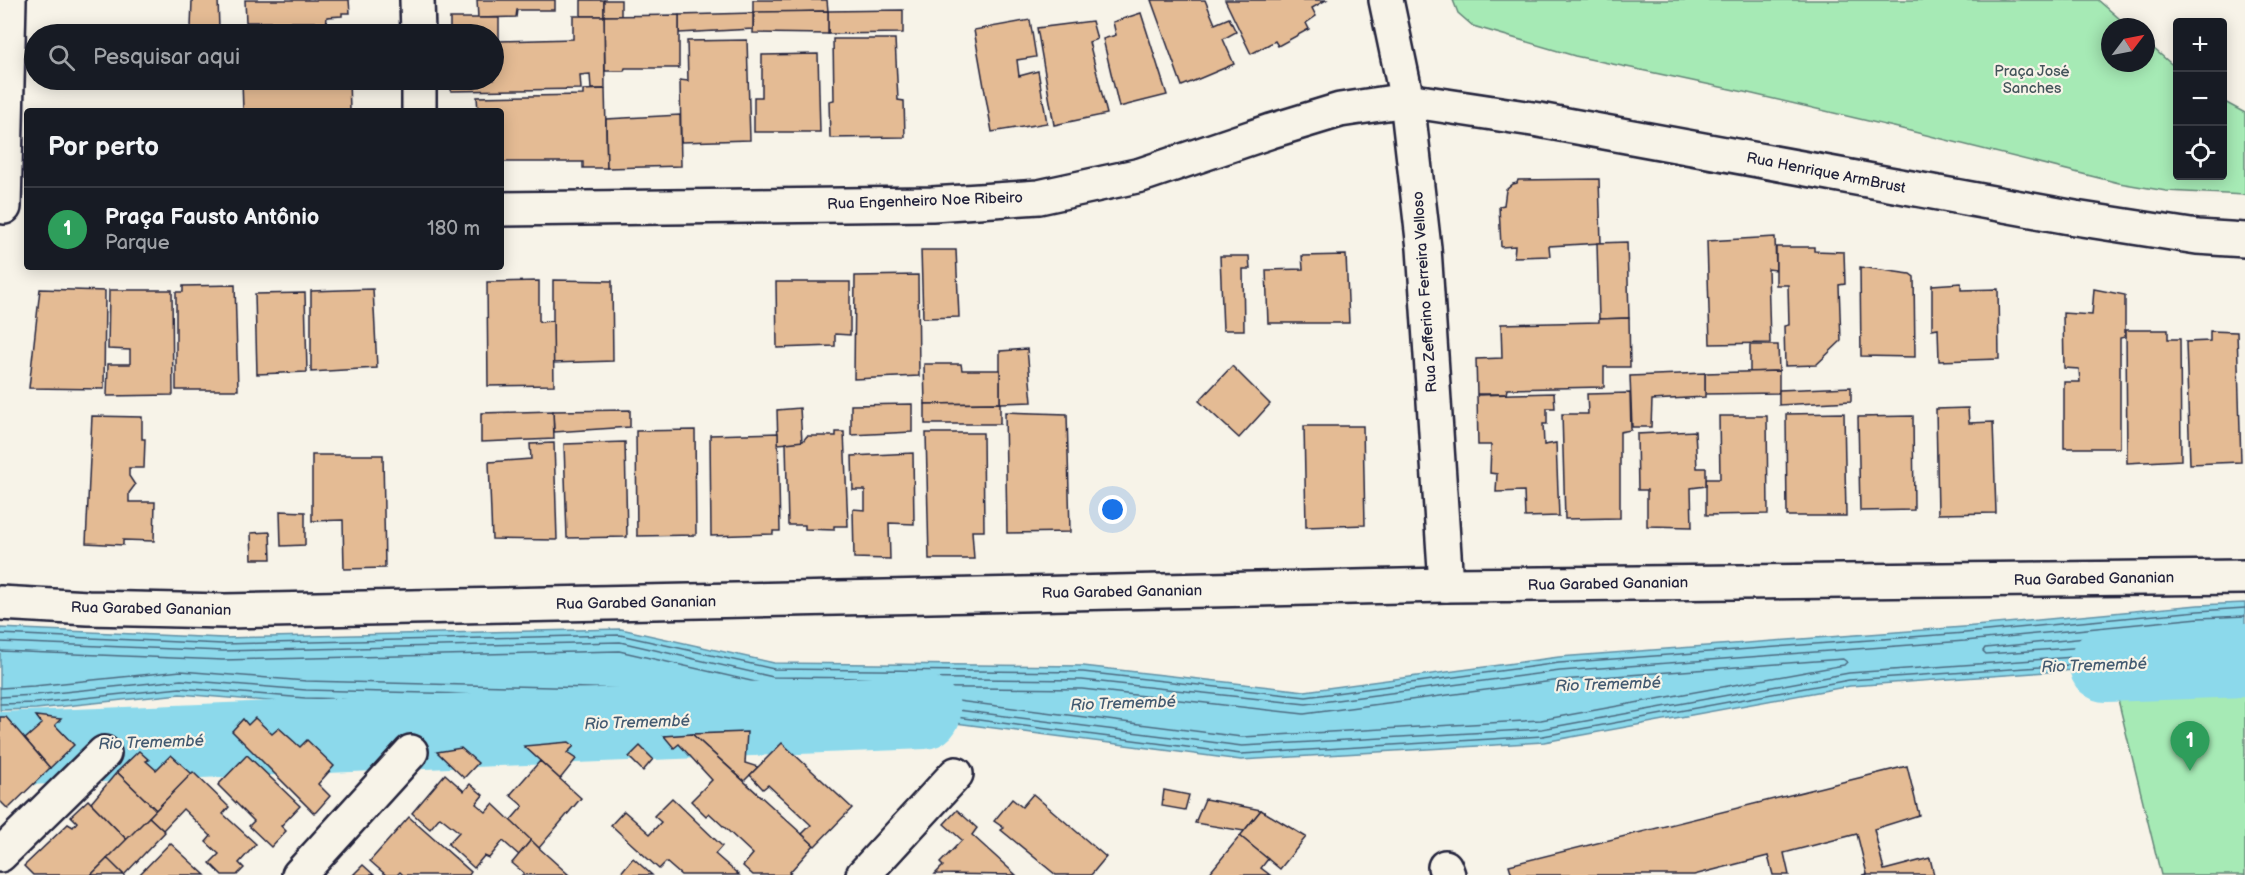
<!DOCTYPE html>
<html lang="pt">
<head>
<meta charset="utf-8">
<style>
	:root { --surface:#171b24; --page:#242831; --text:#f1f3f6; --muted:#9ea1a6; --line:#363941; --accent:#8c9099 }
	body { margin:0; font-family:"Balsamiq Sans",sans-serif; background:var(--page); color:var(--text) }
	.controls { position:absolute; right:18px; top:18px; display:grid; overflow:hidden; border-radius:6px; box-shadow:0 3px 15px #0003 }
	.controls button { width:54px; height:54px; display:grid; place-items:center; padding:0; border:0; border-bottom:2px solid var(--line); background:var(--surface); color:var(--text); font:30px sans-serif }
	.compass { position:absolute; left:2101px; top:18px; width:54px; height:54px; border-radius:50%; background:var(--surface); box-shadow:0 3px 15px #0003; rotate:58deg }
	.you { position:absolute; left:1113px; top:510px; width:21px; height:21px; margin:-15px; border:4px solid #fff; border-radius:50%; background:#1a73e8; box-shadow:0 0 0 9px #1a73e833 }
	.badge { display:grid; place-items:center; width:39px; height:39px; border-radius:50%; background:var(--accent); color:#fff; font-size:20px; font-weight:700 }
	.pin { position:absolute; translate:-50% -50px; filter:drop-shadow(0 2px 3px #0008) }
	.pin::after { content:''; position:absolute; top:32px; width:21px; height:18px; background:inherit; clip-path:polygon(0 0,100% 0,50% 100%) }
	.list { margin:0; padding:0; list-style:none }
	h2 { display:flex; justify-content:space-between; align-items:center; height:78px; margin:0; padding:0 24px; font-size:26px }
	h2 small { font-size:20px; font-weight:400; color:var(--muted) }
	.list li { display:grid; grid-template-columns:39px 1fr auto; gap:18px; align-items:center; box-sizing:border-box; height:84px; padding:0 24px; border-top:2px solid var(--line) }
	.list b { display:block; font-size:22px; white-space:nowrap }
	.list p { margin:0; font-size:20px; white-space:nowrap; color:var(--muted) }
	.list em { font-size:20px; font-style:normal; color:var(--muted) }
	.icon { flex:none; width:33px; height:33px; fill:none; stroke:currentColor; stroke-width:2; stroke-linecap:round; stroke-linejoin:round }
	.map { position:relative; flex:none; width:2245px; height:875px; overflow:hidden }
	.search { position:absolute; background:var(--surface); box-shadow:0 3px 15px #0003; left:24px; top:24px; width:480px; height:66px; display:flex; align-items:center; gap:15px; box-sizing:border-box; padding:0 21px; border-radius:33px; color:var(--muted); font-size:22px }
	.panel { position:absolute; background:var(--surface); box-shadow:0 3px 15px #0003; left:24px; top:108px; width:480px; height:162px; border-radius:6px }
	.map>svg:first-child { display:block }
	.green { fill:#a6eab5; stroke:#648678; stroke-width:1.5 }
	.water { fill:#8cd9eb; stroke:#6290a5; stroke-width:1.5 }
	.lines { fill:none; stroke-linecap:round; stroke-linejoin:round }
	.shore { stroke:#4c6b81; stroke-width:1.5 }
	.river { stroke:#8cd9eb; stroke-width:74 }
	.building { fill:#e4bb94; stroke:#22223b; stroke-width:1.5 }
	.minor-casing { stroke:#22223b; stroke-width:38 }
	.minor { stroke:#f7f3e8; stroke-width:33 }
	.labels { text-anchor:middle; dominant-baseline:central; stroke-width:4.5; stroke-linejoin:round; paint-order:stroke }
	.park-label { font-size:15px; fill:#43545a; stroke:#f7f3e8 }
	.street-label { font-size:15px; fill:#22223b; stroke:#f7f3e8 }
	.water-label { font-size:16px; font-style:italic; fill:#425970; stroke:#f7f3e8 }
</style>
</head>
<body>
<div class="map">
<svg width="2245" height="875" viewBox="0 0 2245 875">
	<rect width="100%" height="100%" fill="#f7f3e8"/>
	<filter id="ink" filterUnits="userSpaceOnUse"><feTurbulence type="fractalNoise" baseFrequency=".0167" numOctaves="2"/><feDisplacementMap in="SourceGraphic" scale="12" xChannelSelector="R" yChannelSelector="G"/><feConvolveMatrix kernelMatrix="1 2 1 2 8 2 1 2 1" color-interpolation-filters="sRGB"/></filter>
	<g filter="url(#ink)">
		<!-- green -->
		<g class="green">
			<polygon points="1453,0 2098,0 2129,27 2110,27 2110,63 2146,63 2146,42 2177,69 2178,176 2222,176 2223,101 2245,113 2245,195 2166,191 2119,183 1898,128 1744,92 1575,56 1473,26 1458,13"/>
			<polygon points="2245,658 2245,875 2161,875 2110,667"/>
		</g>
		<!-- water -->
		<polygon class="water" points="2245,603 2245,658 1850,686 1544,742 1241,760 917,718 305,704 180,694 36,709 0,710 0,628 223,638 621,629 774,663 1083,666 1305,691 1559,657 1964,627 2198,605"/>
		<g class="lines">
			<!-- shore -->
			<g class="shore">
				<polyline points="2245,625 2199,627 1985,648 1983,651 1986,654 2245,636"/>
				<polyline points="0,634 223,644 620,635 774,669 1083,672 1306,697 1559,663 1965,633 2198,611 2245,608"/>
				<polyline points="0,642 223,651 620,642 773,677 1082,680 1306,704 1560,671 1965,641 2199,618 2245,616"/>
				<polyline points="0,651 223,660 619,651 773,686 1082,689 1304,714 1561,680 1843,659 1847,662 1844,665 1541,720 1242,737 918,696 306,681 181,671 34,686 0,688"/>
				<polyline points="0,697 35,695 181,680 306,690 918,705 1242,746 1542,729 1849,673 2245,645"/>
				<polyline points="0,704 36,703 180,688 305,698 917,712 1241,754 1543,736 1849,680 2245,653"/>
			</g>
			<!-- river -->
			<g class="river">
				<polyline points="2106,665 2245,660"/>
				<polyline points="0,749 924,712"/>
			</g>
		</g>
		<!-- building -->
		<g class="building">
			<polygon points="192,0 218,0 219,28 191,28"/>
			<polygon points="245,0 349,0 350,13 342,13 342,16 327,17 326,27 315,27 315,22 246,22"/>
			<polygon points="477,0 555,0 555,10 517,10 516,17 478,18"/>
			<rect x="581" y="0" width="23" height="16"/>
			<rect x="604" y="0" width="17" height="16"/>
			<polygon points="753,0 827,0 828,11 753,13"/>
			<polygon points="1151,0 1205,0 1215,24 1229,18 1236,32 1223,39 1234,64 1182,86"/>
			<polygon points="1225,0 1326,0 1312,8 1316,16 1306,23 1309,29 1278,46 1275,41 1251,54"/>
			<polygon points="903,10 903,33 828,34 828,11"/>
			<polygon points="828,11 828,34 753,33 754,12"/>
			<polygon points="753,13 753,29 679,33 679,15"/>
			<polygon points="1141,13 1167,95 1119,107 1103,39 1116,35 1113,22"/>
			<polygon points="679,15 679,68 625,68 624,71 605,71 604,16"/>
			<polygon points="573,16 604,16 605,89 591,89 590,74 580,75 581,89 451,91 451,80 494,80 494,34 450,34 450,18 499,18 499,41 573,39"/>
			<polygon points="1030,20 1036,57 1017,60 1019,76 1038,71 1047,123 992,132 974,30"/>
			<polygon points="1092,21 1097,39 1089,42 1107,114 1054,125 1037,28"/>
			<polygon points="833,39 895,39 898,100 904,101 905,137 830,138 829,101 834,100"/>
			<polygon points="747,40 750,140 681,142 680,80 688,81 687,41"/>
			<polygon points="818,54 820,132 754,132 754,97 762,97 762,55"/>
			<polygon points="242,80 349,80 350,111 243,111"/>
			<polygon points="605,89 607,168 583,168 583,162 501,162 501,111 478,111 477,97 583,95 583,90"/>
			<polygon points="680,115 681,166 607,168 606,119"/>
			<polygon points="1599,179 1601,243 1549,246 1550,256 1514,257 1515,246 1501,247 1499,206 1504,205 1506,190 1513,184 1517,183 1518,180"/>
			<polygon points="1775,237 1776,270 1768,269 1770,343 1710,344 1707,241"/>
			<polygon points="1627,242 1629,318 1599,319 1597,243"/>
			<polygon points="1776,247 1814,247 1814,251 1844,252 1845,284 1839,285 1841,341 1816,365 1785,366 1784,326 1789,325 1788,285 1776,285"/>
			<polygon points="921,250 956,250 959,317 923,318"/>
			<polygon points="1346,255 1349,323 1268,323 1266,270 1303,269 1302,256"/>
			<polygon points="1220,256 1249,256 1250,269 1243,269 1244,330 1223,330"/>
			<polygon points="1860,267 1910,274 1914,277 1915,357 1861,356"/>
			<polygon points="918,275 919,376 854,379 855,276"/>
			<polygon points="553,280 612,281 613,361 553,363"/>
			<polygon points="539,281 539,322 553,321 554,385 488,386 487,282"/>
			<polygon points="776,282 850,282 850,335 835,334 835,346 777,348"/>
			<polygon points="1961,283 1961,290 1998,289 1999,359 1939,361 1938,328 1932,329 1932,285"/>
			<polygon points="235,285 238,390 176,390 176,292 183,292 183,286"/>
			<polygon points="40,289 105,291 104,389 29,388"/>
			<polygon points="373,289 377,368 311,372 311,291"/>
			<polygon points="2094,289 2125,295 2125,337 2120,338 2120,448 2064,448 2064,382 2080,382 2079,369 2064,368 2063,313 2092,315"/>
			<polygon points="109,290 172,290 173,395 107,396 108,364 130,364 130,350 108,349"/>
			<polygon points="305,293 307,372 257,374 255,294"/>
			<polygon points="1629,318 1630,367 1604,367 1604,387 1507,389 1506,394 1477,394 1476,359 1502,358 1501,324 1599,322 1599,319"/>
			<polygon points="2126,330 2168,330 2168,339 2180,339 2181,460 2127,463"/>
			<polygon points="2210,331 2237,332 2241,462 2190,464 2186,342 2210,341"/>
			<polygon points="1750,345 1778,345 1779,371 1750,372"/>
			<polygon points="1027,349 1032,402 1000,403 1000,351"/>
			<polygon points="924,364 961,364 962,370 1000,370 1000,403 925,404"/>
			<polygon points="1232,366 1270,404 1239,438 1199,401"/>
			<polygon points="1779,371 1779,393 1705,394 1705,373"/>
			<polygon points="1705,373 1705,397 1652,400 1651,427 1632,427 1630,376"/>
			<polygon points="1851,387 1851,401 1779,405 1779,390"/>
			<polygon points="1554,393 1555,408 1547,408 1547,424 1543,424 1544,445 1556,443 1559,516 1525,517 1524,491 1496,492 1497,474 1490,473 1491,445 1478,445 1477,395"/>
			<polygon points="1630,393 1631,430 1620,432 1620,518 1565,519 1562,414 1588,414 1587,394"/>
			<polygon points="1000,403 1000,424 925,424 925,404"/>
			<polygon points="912,404 912,432 851,435 851,405"/>
			<polygon points="800,408 802,442 778,444 777,410"/>
			<polygon points="1968,408 1969,423 1993,422 1996,513 1938,514 1936,409"/>
			<polygon points="630,410 630,427 554,432 553,411"/>
			<polygon points="553,411 554,439 481,442 481,413"/>
			<polygon points="1005,412 1067,414 1070,532 1007,533"/>
			<polygon points="1844,413 1846,516 1787,516 1786,414"/>
			<polygon points="92,416 142,417 142,439 145,439 144,468 129,468 129,476 135,485 129,493 129,502 155,502 154,541 123,540 123,545 86,543"/>
			<polygon points="1719,416 1767,416 1768,514 1706,515 1706,479 1720,479"/>
			<polygon points="1913,416 1914,510 1860,511 1858,417"/>
			<polygon points="1304,426 1363,426 1365,525 1306,527"/>
			<polygon points="695,430 696,535 637,536 636,431"/>
			<polygon points="1695,431 1697,468 1706,468 1706,486 1691,488 1692,527 1647,526 1647,490 1638,490 1637,434"/>
			<polygon points="836,432 844,432 848,526 834,526 834,530 805,529 805,525 788,525 786,443 803,441 807,436 836,436"/>
			<polygon points="778,433 780,531 773,531 773,534 711,536 710,435"/>
			<polygon points="926,433 983,433 984,531 972,531 974,559 929,559"/>
			<polygon points="625,442 627,537 567,538 564,444"/>
			<polygon points="554,443 557,540 492,539 489,462 531,459 530,444"/>
			<polygon points="913,453 914,524 889,523 890,559 854,558 853,509 865,510 865,490 853,490 852,456"/>
			<polygon points="312,455 383,455 385,568 344,569 343,520 312,521"/>
			<polygon points="280,511 305,512 305,545 281,546"/>
			<polygon points="270,532 271,559 252,559 251,533"/>
			<polygon points="36,716 61,719 55,725 74,745 50,768 25,739 42,724"/>
			<polygon points="0,717 6,717 50,768 8,809 0,801"/>
			<polygon points="255,718 272,734 279,728 300,747 307,740 334,766 318,784 330,796 316,812 314,813 232,731 243,719 248,725"/>
			<polygon points="747,732 745,763 758,767 744,781 692,734"/>
			<polygon points="692,734 814,845 789,873 791,875 753,875 743,866 753,854 709,813 706,816 691,801 712,780 679,744 674,748 664,736"/>
			<polygon points="569,742 574,746 567,753 576,759 560,779 524,746"/>
			<polygon points="782,743 852,808 815,846 802,834 811,825 768,785 763,789 750,775"/>
			<polygon points="640,746 653,759 643,771 629,757"/>
			<polygon points="461,748 478,763 464,778 437,752"/>
			<polygon points="139,751 149,760 146,761 156,770 171,755 192,774 156,810 117,772"/>
			<polygon points="247,755 300,806 281,826 286,831 271,847 249,826 254,821 218,785"/>
			<polygon points="540,761 581,798 539,848 510,821 523,806 510,795"/>
			<polygon points="1907,766 1919,815 1874,829 1884,870 1930,858 1934,875 1862,875 1867,874 1857,834 1784,853 1789,875 1773,875 1768,856 1694,875 1512,875 1509,865"/>
			<polygon points="117,772 156,810 127,840 91,803"/>
			<polygon points="193,772 229,807 223,814 256,844 239,863 244,868 237,875 222,875 210,863 219,854 206,842 211,836 183,809 163,830 149,817"/>
			<polygon points="445,774 464,791 470,784 483,795 476,804 486,812 493,804 531,840 519,855 503,841 489,858 484,856 474,868 448,844 459,832 440,817 430,829 412,813"/>
			<polygon points="1164,790 1189,795 1185,810 1162,806"/>
			<polygon points="1033,794 1106,857 1091,875 1056,875 1001,830 1004,828 994,821 1012,799 1022,807"/>
			<polygon points="672,798 722,846 715,854 739,875 681,875 666,862 659,869 611,825 624,811 650,834 661,822 654,816"/>
			<polygon points="1205,799 1261,810 1244,831 1195,823"/>
			<polygon points="88,800 127,840 91,875 33,875 24,866 68,824 73,827 77,822 71,816"/>
			<polygon points="957,810 977,828 972,835 1016,875 935,874 943,866 940,863 962,840 944,824"/>
			<polygon points="1261,810 1306,837 1280,869 1240,836"/>
			<polygon points="149,817 165,832 124,875 107,859"/>
			<polygon points="409,817 471,872 469,875 403,875 400,872 397,875 386,875 370,861"/>
			<polygon points="1240,836 1268,859 1261,868 1270,875 1208,875"/>
			<polygon points="531,840 539,848 569,875 522,875 524,873 512,863"/>
			<polygon points="170,843 205,875 139,875"/>
			<polygon points="633,858 652,875 619,875"/>
			<polygon points="107,859 109,860 124,875 91,875"/>
			<polygon points="363,865 374,875 353,875"/>
		</g>
		<g class="lines">
			<defs>
				<g id="minor">
					<polyline points="417,0 418,34"/>
					<polyline points="1386,0 1407,100 1424,248 1446,585"/>
					<polyline points="419,80 419,111"/>
					<polyline points="4,207 9,0"/>
					<polyline points="501,209 932,204 1039,197 1141,175 1271,131 1340,110 1407,100 1539,120 2075,218 2197,237 2245,240"/>
					<polyline points="0,603 88,608 225,611 1446,585 2245,577"/>
					<polyline points="0,855 104,753"/>
					<polyline points="1445,867 1448,875"/>
					<polyline points="299,875 411,752"/>
					<polyline points="863,875 956,774"/>
				</g>
			</defs>
			<!-- minor casing -->
			<use href="#minor" class="minor-casing"/>
			<!-- minor -->
			<use href="#minor" class="minor"/>
		</g>
	</g>
	<g class="labels">
		<!-- park labels -->
		<g class="park-label">
			<text x="2032" y="71">Praça José<tspan x="2032" dy="17">Sanches</tspan></text>
		</g>
		<!-- street labels -->
		<g class="street-label">
			<text transform="translate(1826 173) rotate(11)">Rua Henrique ArmBrust</text>
			<text transform="translate(925 201) rotate(-2)">Rua Engenheiro Noe Ribeiro</text>
			<text transform="translate(1425 292) rotate(-94)">Rua Zefferino Ferreira Velloso</text>
			<text transform="translate(2094 579) rotate(-1)">Rua Garabed Gananian</text>
			<text transform="translate(1608 584) rotate(-1)">Rua Garabed Gananian</text>
			<text transform="translate(1122 592) rotate(-1)">Rua Garabed Gananian</text>
			<text transform="translate(636 603) rotate(-1)">Rua Garabed Gananian</text>
			<text transform="translate(151 609) rotate(1)">Rua Garabed Gananian</text>
		</g>
		<!-- water labels -->
		<g class="water-label">
			<text transform="translate(2094 666) rotate(-2)">Rio Tremembé</text>
			<text transform="translate(1608 685) rotate(-2)">Rio Tremembé</text>
			<text transform="translate(1123 704) rotate(-2)">Rio Tremembé</text>
			<text transform="translate(637 723) rotate(-2)">Rio Tremembé</text>
			<text transform="translate(151 743) rotate(-2)">Rio Tremembé</text>
		</g>
	</g>
</svg>
<div class="controls">
<button>+</button>
<button>−</button>
<button><svg class="icon" aria-label="locate" viewBox="0 0 24 24"><circle cx="12" cy="12" r="6"/><path d="M12 2v4M12 18v4M2 12h4M18 12h4"/></svg></button>
</div>
<svg class="compass" viewBox="-18 -18 36 36"><path d="M0-13l5 13h-10z" fill="#e53935"/><path d="M0 13l5-13h-10z" fill="#9ea1a6"/></svg>
<div class="you"></div>
<div class="pin badge" style="left:2190px;top:771px;background:#2e9e5b">1</div>
<div class="search"><svg class="icon" aria-label="search" viewBox="0 0 24 24"><circle cx="10" cy="10" r="6"/><path d="M15 15l6 6"/></svg>Pesquisar aqui</div>
<section class="panel">
<h2>Por perto<small></small></h2>
<ul class="list">
<li><span class="badge" style="background:#2e9e5b">1</span><div><b>Praça Fausto Antônio</b><p>Parque</p></div><em>180 m</em></li>
</ul>
</section>
</div>
</body>
</html>
